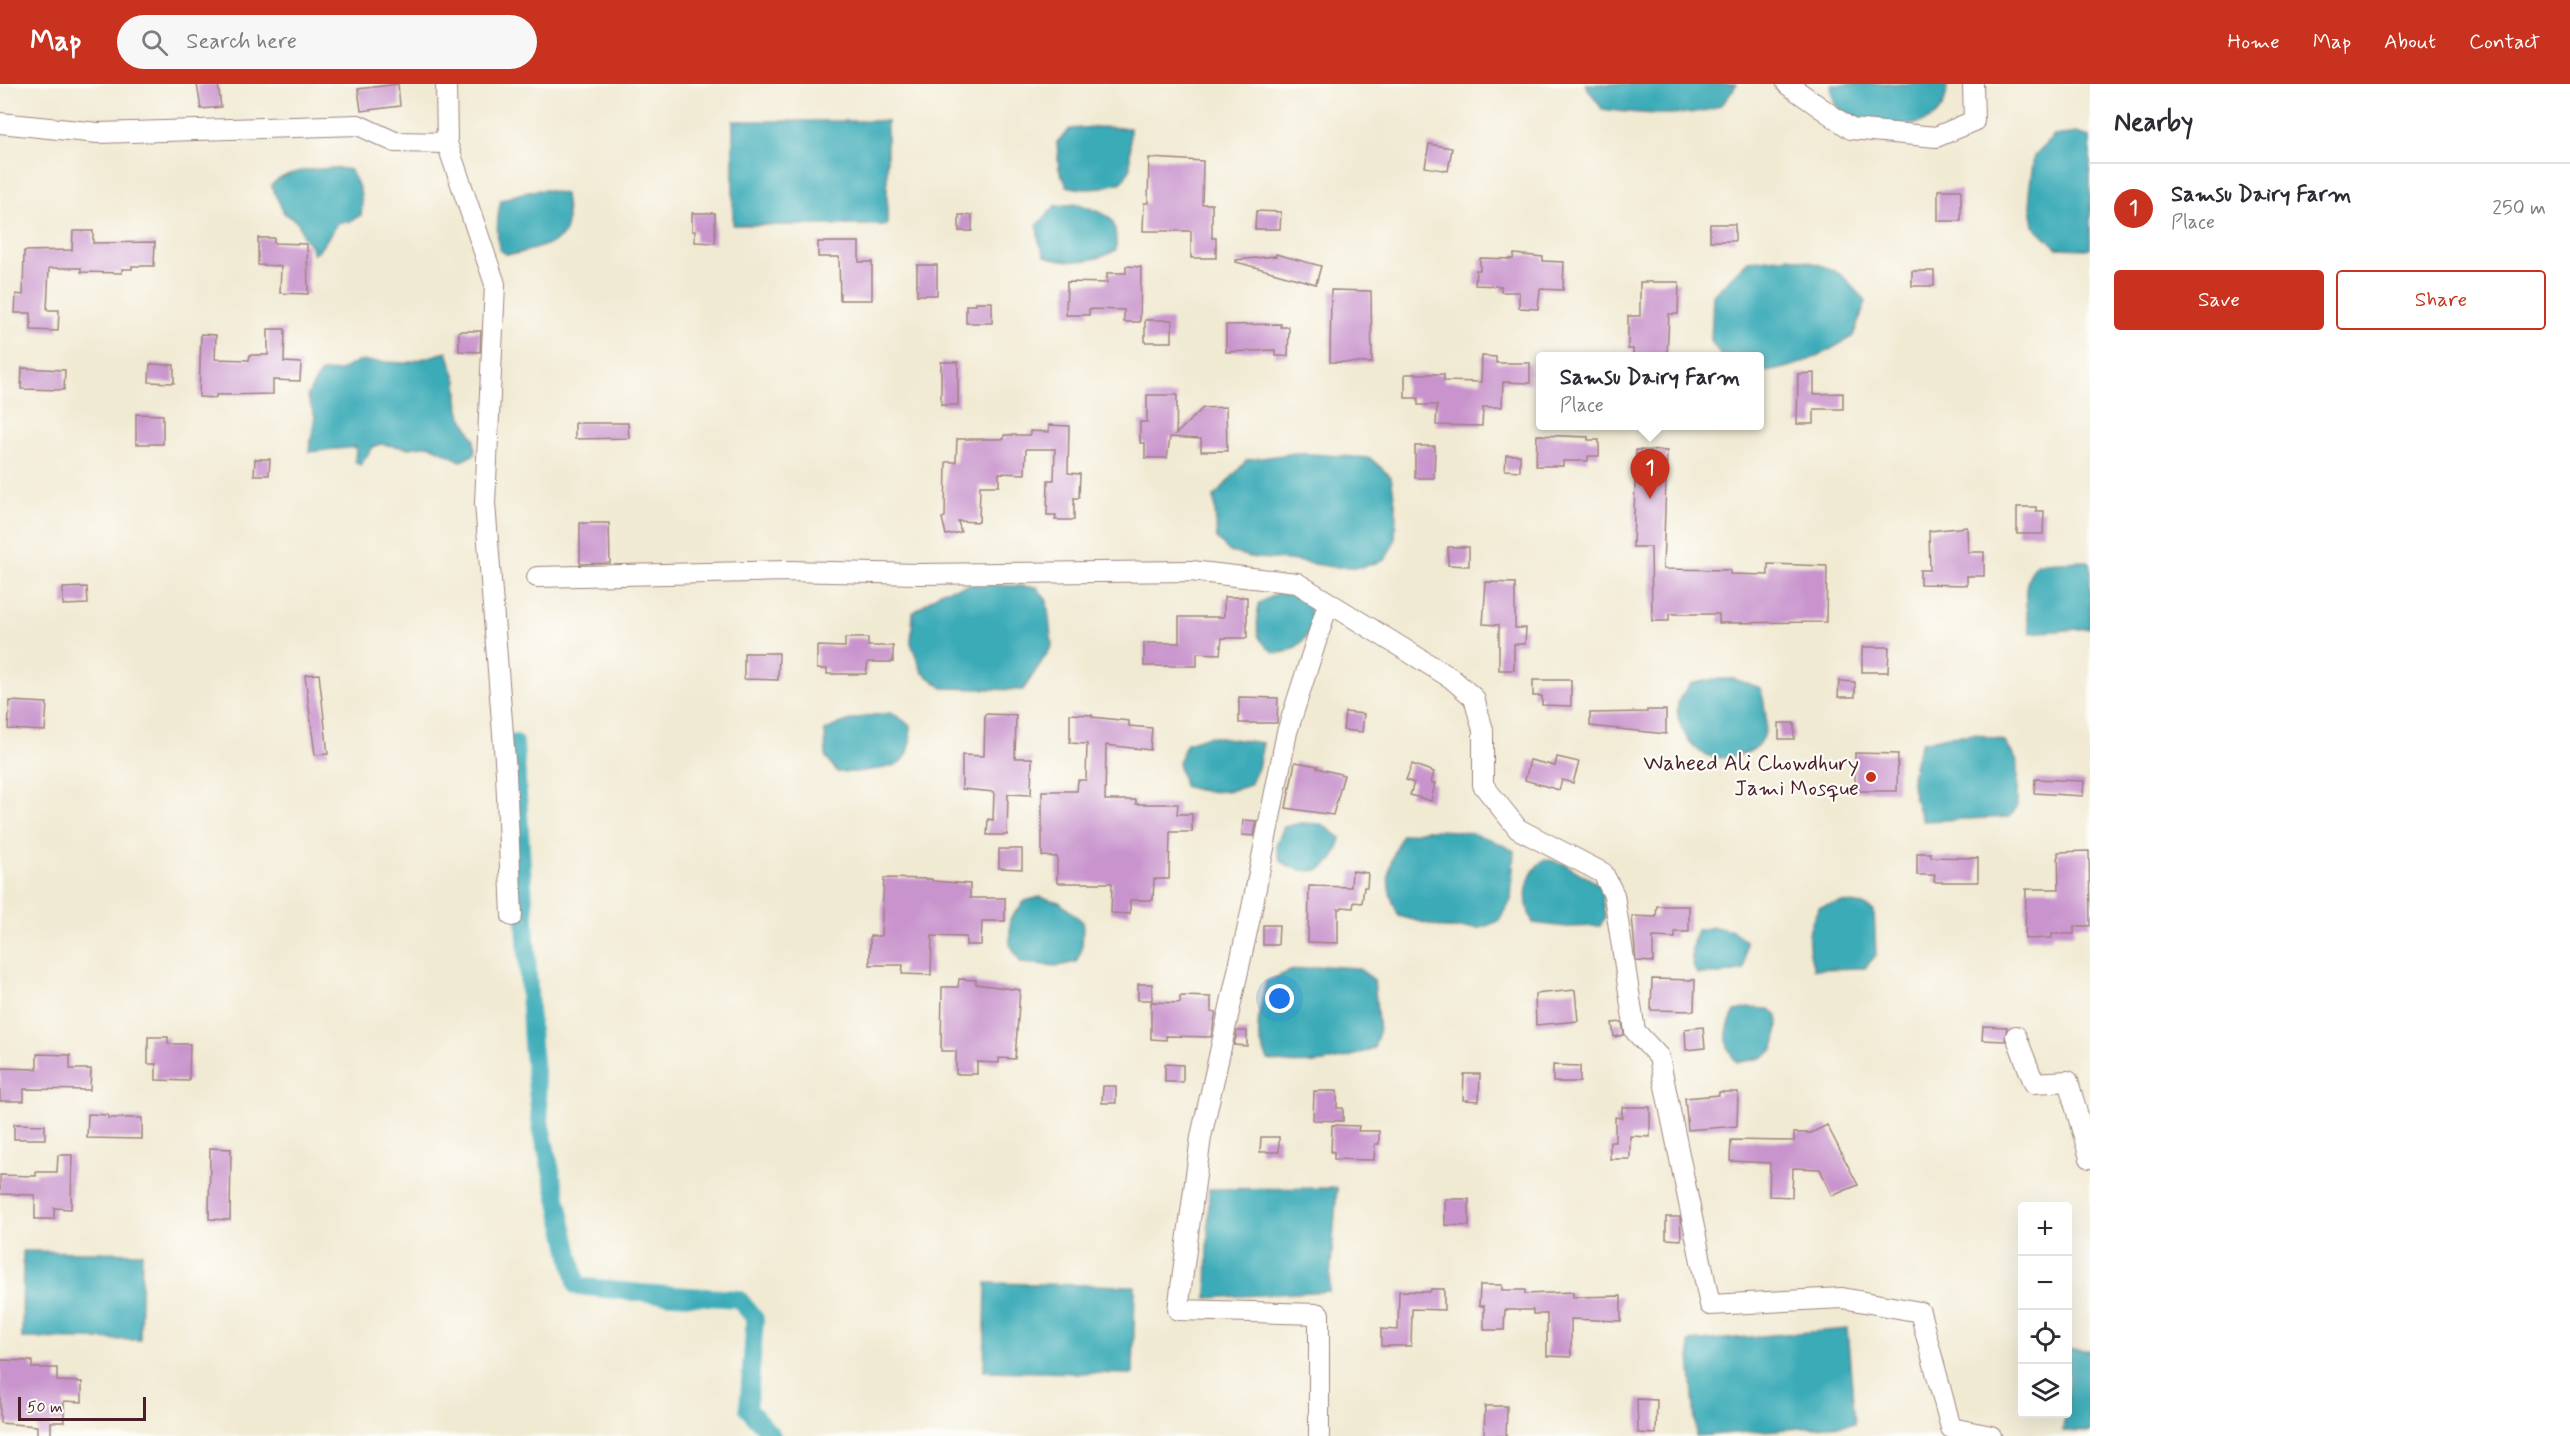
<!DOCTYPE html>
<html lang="en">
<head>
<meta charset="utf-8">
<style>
	:root { --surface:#fff; --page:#f7f7f7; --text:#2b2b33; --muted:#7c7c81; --line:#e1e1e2; --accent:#c8321e }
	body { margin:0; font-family:Mynerve,sans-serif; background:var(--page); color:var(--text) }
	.controls { position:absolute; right:18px; bottom:18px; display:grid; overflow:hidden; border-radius:6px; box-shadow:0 6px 24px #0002 }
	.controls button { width:54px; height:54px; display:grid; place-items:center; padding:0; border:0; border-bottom:2px solid var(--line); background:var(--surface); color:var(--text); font:30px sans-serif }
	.scale { position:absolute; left:18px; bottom:15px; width:128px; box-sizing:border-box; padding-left:6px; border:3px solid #4a1f2b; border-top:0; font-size:16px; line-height:21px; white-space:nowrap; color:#4a1f2b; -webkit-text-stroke:4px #fdfcf7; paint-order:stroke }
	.you { position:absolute; left:1280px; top:915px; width:21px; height:21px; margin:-15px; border:4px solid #fff; border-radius:50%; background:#1a73e8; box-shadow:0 0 0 9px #1a73e833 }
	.badge { display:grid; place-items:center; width:39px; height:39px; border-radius:50%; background:var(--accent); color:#fff; font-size:20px; font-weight:700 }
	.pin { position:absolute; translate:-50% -50px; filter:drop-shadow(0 2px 3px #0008) }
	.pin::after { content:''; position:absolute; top:32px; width:21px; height:18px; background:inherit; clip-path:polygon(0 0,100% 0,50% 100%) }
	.popup { position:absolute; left:1536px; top:268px; width:228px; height:78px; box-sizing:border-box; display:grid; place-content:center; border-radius:6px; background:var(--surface); filter:drop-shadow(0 2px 4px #0005); font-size:20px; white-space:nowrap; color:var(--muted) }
	.popup b { font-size:22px; color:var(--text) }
	.popup::after { content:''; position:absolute; left:50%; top:100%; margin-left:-12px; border:12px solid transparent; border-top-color:var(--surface) }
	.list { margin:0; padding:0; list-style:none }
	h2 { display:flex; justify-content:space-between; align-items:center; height:78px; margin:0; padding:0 24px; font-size:26px }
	h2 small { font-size:20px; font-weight:400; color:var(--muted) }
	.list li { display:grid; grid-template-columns:39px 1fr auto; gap:18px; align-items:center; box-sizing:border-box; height:90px; padding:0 24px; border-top:2px solid var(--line) }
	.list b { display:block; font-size:22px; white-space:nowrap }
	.list p { margin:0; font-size:20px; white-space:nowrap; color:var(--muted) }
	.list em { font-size:20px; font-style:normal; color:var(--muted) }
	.actions { display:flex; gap:12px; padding:18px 24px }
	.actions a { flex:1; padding:14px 0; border:2px solid var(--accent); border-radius:6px; text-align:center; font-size:21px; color:var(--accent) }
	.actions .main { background:var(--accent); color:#fff }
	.icon { flex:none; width:33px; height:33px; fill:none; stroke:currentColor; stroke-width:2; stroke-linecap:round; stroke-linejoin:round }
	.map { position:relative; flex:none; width:2090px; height:1352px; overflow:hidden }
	header { display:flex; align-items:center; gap:36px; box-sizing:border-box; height:84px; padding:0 30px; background:var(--accent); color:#fff }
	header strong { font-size:28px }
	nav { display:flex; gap:33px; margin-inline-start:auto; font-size:21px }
	.search { width:420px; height:54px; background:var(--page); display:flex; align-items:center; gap:15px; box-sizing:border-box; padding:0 21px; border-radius:33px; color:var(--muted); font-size:22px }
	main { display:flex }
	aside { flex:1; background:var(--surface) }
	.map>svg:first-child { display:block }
	.water { fill:#3babb8; stroke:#426572; stroke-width:1.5 }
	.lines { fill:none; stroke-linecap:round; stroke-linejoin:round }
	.canal { stroke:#3babb8; stroke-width:18 }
	.building { fill:#c994cd }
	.minor-casing { stroke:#9e847f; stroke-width:22 }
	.minor { stroke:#fff; stroke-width:20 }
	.poi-dot { fill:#c8321e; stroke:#fdfcf7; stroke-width:2 }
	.labels { text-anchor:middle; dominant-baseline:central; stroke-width:4.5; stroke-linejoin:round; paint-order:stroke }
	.poi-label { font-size:22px; fill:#4a1f2b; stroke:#fdfcf7; text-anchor:end }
</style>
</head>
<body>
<header>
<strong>Map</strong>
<div class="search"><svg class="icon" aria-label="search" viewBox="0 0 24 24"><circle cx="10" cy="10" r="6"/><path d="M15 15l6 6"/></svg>Search here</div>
<nav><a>Home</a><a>Map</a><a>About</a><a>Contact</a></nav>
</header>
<main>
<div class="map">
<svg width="2090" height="1352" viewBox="0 0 2090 1352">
	<rect width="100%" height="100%" fill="#fdfcf7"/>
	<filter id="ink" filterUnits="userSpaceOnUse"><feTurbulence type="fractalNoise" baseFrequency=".0167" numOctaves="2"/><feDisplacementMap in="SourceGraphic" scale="12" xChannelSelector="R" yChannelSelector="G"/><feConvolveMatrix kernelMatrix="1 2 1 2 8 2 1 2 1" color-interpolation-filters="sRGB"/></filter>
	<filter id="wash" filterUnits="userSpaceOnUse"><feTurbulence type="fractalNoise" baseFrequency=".008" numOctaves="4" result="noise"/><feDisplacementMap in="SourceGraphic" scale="24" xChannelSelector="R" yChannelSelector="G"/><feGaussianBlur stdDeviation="1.35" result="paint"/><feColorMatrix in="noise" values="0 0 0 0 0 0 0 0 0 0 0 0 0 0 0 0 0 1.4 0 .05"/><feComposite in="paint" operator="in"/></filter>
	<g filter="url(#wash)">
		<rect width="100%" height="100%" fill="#f1ead3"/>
		<!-- water -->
		<g class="water">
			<path d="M1585 0H1736V1C1732 7 1727 16 1722 20 1698 36 1629 29 1602 25Z"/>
			<path d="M1831 0H1947C1947 11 1945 22 1937 30 1920 48 1861 44 1843 29 1833 22 1832 11 1831 0Z"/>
			<rect x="733" y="37" width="154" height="104"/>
			<path d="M1094 43 1130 44V85L1122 98C1102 104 1087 108 1067 102L1059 85 1057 58 1070 45Z"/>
			<polygon points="2076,49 2090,53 2090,164 2086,165 2057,164 2034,142 2029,109 2034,72 2054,52"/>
			<path d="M337 84 350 86C359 100 364 115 361 131L349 138H339L318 168 313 170 310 160 303 153 298 138 284 129 271 101C289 85 314 85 337 84Z"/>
			<path d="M546 106 565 110C569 146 571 155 534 165 524 167 516 172 506 170L499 165C496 147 497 133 501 116L528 107Z"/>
			<path d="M1079 120C1110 133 1117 129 1116 166 1093 179 1069 180 1045 172L1039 157 1037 142 1055 122Z"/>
			<path d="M1790 173C1832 184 1839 183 1866 218L1853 252C1824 270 1794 286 1760 288V272H1721L1711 257 1713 211 1748 177Z"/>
			<polygon points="447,268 457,297 459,327 474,355 475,370 461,377 429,361 408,364 380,360 373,363 360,381 355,377 356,363 309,368 315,332 307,312 321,288 340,287 358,277 407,279"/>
			<polygon points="1296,369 1370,374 1391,393 1396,425 1395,456 1385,476 1363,483 1333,483 1289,476 1255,474 1230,468 1217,455 1214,413 1247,376"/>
			<path d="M2087 477 2090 478V544L2030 549C2027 525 2019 500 2037 479Z"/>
			<polygon points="973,500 1037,503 1047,517 1052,562 1023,606 943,604 922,588 911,559 913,529 942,507"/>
			<path d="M1277 509C1348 517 1293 587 1268 564 1265 561 1261 557 1259 553 1256 543 1258 530 1258 520Z"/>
			<path d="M1714 595H1734L1761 604C1764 620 1771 645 1760 659 1756 665 1747 669 1740 671 1731 673 1722 675 1713 673 1692 669 1674 640 1678 619 1679 613 1687 605 1690 600Z"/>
			<path d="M892 629 910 641C913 676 903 683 871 686 859 688 848 689 837 688L826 673 825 647C846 635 867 631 892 629Z"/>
			<path d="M1976 650 2004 657 2017 677V723L2009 733 1923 737C1908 701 1909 693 1922 658L1948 652Z"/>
			<path d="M1208 652 1263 659 1258 684 1250 701C1227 709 1207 710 1184 702L1178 678 1187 659Z"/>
			<path d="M1301 739 1321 740 1341 754C1335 779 1323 792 1297 785 1292 783 1283 780 1280 775 1278 772 1277 765 1276 761L1284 743Z"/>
			<path d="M1425 746C1461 746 1481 748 1514 767L1511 816 1499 837 1481 844H1444L1399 832C1382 800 1387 782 1402 751Z"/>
			<path d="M1545 775 1564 780 1600 801 1605 833 1600 842 1567 843 1533 839C1522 816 1524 790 1545 775Z"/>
			<polygon points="1040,813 1059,818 1083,838 1082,865 1076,878 1058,882 1021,879 1010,860 1010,835 1025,817"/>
			<path d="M1843 818 1863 821 1874 827 1876 871 1865 884 1814 885C1806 858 1806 848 1819 823Z"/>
			<path d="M1714 843 1733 847 1746 857 1744 886 1722 890H1697C1689 874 1691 863 1697 846Z"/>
			<path d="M1324 882 1358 884 1374 896 1379 948 1374 964C1341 978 1303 984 1268 976 1252 945 1259 931 1266 898L1290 887Z"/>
			<path d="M1749 924 1769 925 1778 932C1777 968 1775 974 1737 978 1722 962 1725 945 1735 927Z"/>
			<polygon points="1337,1104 1329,1207 1207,1214 1209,1105"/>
			<polygon points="23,1167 142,1169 140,1256 22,1254"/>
			<polygon points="986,1199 1135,1202 1133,1290 984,1287"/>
			<polygon points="1847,1245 1855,1340 1696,1352 1689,1258"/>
			<polygon points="2068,1265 2090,1266 2090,1348 2063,1347 2064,1330 2068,1330"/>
		</g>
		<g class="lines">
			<!-- canal -->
			<polyline class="canal" points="515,659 532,960 541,1043 577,1202 641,1209 739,1215 755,1235 748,1325 772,1352"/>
		</g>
		<g id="blocks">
			<!-- building -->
			<g class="building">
				<polygon points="197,0 218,0 221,23 201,25"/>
				<polygon points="398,0 400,22 361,27 358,5"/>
				<polygon points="1429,60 1452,64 1448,87 1425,83"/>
				<polygon points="1149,74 1203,77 1202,120 1212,120 1212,154 1216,154 1216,174 1191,174 1191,147 1143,147 1144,119 1148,119"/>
				<rect x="1938" y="106" width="23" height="31"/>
				<polygon points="1256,127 1281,128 1280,145 1255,145"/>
				<polygon points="692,129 715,129 715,159 695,158 695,147 692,147"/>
				<rect x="959" y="131" width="13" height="16"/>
				<rect x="1710" y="140" width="25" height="17"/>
				<polygon points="73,147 93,147 93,159 155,158 154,182 132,182 132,185 122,185 122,189 81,188 81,184 49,184 47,226 59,226 58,247 31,246 31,229 15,229 16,210 23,211 24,167 72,166"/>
				<polygon points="258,154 274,154 274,159 307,160 308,210 280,209 281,182 258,181"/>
				<polygon points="818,158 859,158 859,178 872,178 872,216 840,216 839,173 818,173"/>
				<polygon points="1276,170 1321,182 1316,200 1236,178 1236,176 1276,172"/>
				<polygon points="1514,170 1543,173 1543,177 1564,178 1563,206 1540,205 1538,225 1519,224 1519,208 1501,208 1501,202 1475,201 1476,186 1480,186 1480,174 1513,175"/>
				<rect x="917" y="181" width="20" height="30"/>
				<polygon points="1126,182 1141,183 1140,238 1124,238 1124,226 1089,225 1089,231 1066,231 1067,198 1107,199 1107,189 1126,189"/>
				<rect x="1912" y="187" width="22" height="15"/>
				<polygon points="1640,198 1679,198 1678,230 1669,230 1667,273 1633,273 1633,265 1628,265 1628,232 1640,232"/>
				<polygon points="1331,206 1371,207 1372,279 1330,278"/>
				<polygon points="976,218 992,218 992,239 966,239 966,221 976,221"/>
				<rect x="1145" y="236" width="27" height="22"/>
				<polygon points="1281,240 1280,243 1288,243 1289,245 1288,272 1275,272 1275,266 1226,268 1226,241"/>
				<polygon points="268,245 285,245 284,278 301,279 300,297 273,296 273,310 216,311 216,314 199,313 201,250 216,251 215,275 249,276 250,271 268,271"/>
				<polygon points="459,247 481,247 480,268 459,267"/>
				<polygon points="1482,272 1496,273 1496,279 1530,279 1530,299 1503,298 1502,323 1483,323 1482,342 1436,341 1437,321 1418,321 1418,314 1405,314 1405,290 1444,290 1444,297 1481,298"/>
				<rect x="941" y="278" width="17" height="43"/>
				<polygon points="150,280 174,281 174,299 149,298"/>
				<polygon points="22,284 65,286 64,306 21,305"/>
				<polygon points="1814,289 1814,310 1843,309 1843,325 1814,325 1814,340 1797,340 1798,290"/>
				<polygon points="1147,311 1177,311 1176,350 1203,324 1226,323 1227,367 1201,367 1201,355 1170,353 1167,374 1145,374 1145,359 1140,359 1140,338 1147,338"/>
				<polygon points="136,330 163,331 163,360 136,360"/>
				<polygon points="575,339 628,339 629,354 575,355"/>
				<polygon points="1049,341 1069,342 1068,389 1080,390 1079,414 1074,414 1074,436 1055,436 1056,431 1047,431 1048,396 1054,396 1055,365 1026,365 1025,390 999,389 999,402 980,402 979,438 958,437 961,448 946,451 942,434 945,433 946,378 956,378 957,355 1004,355 1004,351 1030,351 1030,347 1049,348"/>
				<polygon points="1537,351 1588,353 1588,356 1599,356 1599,372 1588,372 1588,377 1563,377 1563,382 1536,382"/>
				<polygon points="1415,362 1435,362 1434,394 1415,394"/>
				<polygon points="1636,366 1667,367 1663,485 1730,486 1730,490 1768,491 1768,480 1827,482 1826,538 1719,539 1719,530 1669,530 1669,537 1652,537 1651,463 1633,463"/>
				<polygon points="1506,371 1520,371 1520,387 1505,386"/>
				<polygon points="255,375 270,375 269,391 254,391"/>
				<polygon points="2017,423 2036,423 2036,427 2044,427 2043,450 2017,450"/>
				<polygon points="580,439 609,439 610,479 580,480"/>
				<polygon points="1967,443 1968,468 1984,468 1984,492 1967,492 1967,501 1920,500 1920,486 1930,486 1929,447"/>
				<polygon points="1448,463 1469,463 1469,482 1448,481"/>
				<polygon points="1486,498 1515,499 1515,544 1526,544 1525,560 1514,560 1514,586 1499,586 1499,541 1483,540"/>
				<polygon points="87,503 88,520 63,521 63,504"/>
				<polygon points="1224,513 1247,513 1247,554 1222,554 1220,570 1197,569 1197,582 1144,582 1144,559 1179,559 1179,533 1224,533"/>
				<polygon points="845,554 868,554 868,562 893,562 893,578 868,578 866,590 827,590 827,585 817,585 817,562 845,563"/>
				<polygon points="1862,563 1889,563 1888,588 1862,588"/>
				<polygon points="744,569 779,569 778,596 744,595"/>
				<polygon points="319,590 328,670 315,671 305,591"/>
				<polygon points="1533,596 1571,596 1571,622 1542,621 1542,612 1533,612"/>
				<polygon points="1839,597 1855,598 1855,613 1838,613"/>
				<polygon points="1239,613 1278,614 1277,639 1239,639"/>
				<polygon points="10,617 47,619 45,647 8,645"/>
				<polygon points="1647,626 1666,626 1666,650 1590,642 1590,629 1647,628"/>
				<polygon points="1345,628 1364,630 1362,648 1343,646"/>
				<polygon points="985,630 1016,631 1015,674 1032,674 1031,711 1008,710 1007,751 987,751 988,735 993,736 994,708 962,705 962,671 984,672"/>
				<polygon points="1070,630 1092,631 1092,633 1129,637 1129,642 1152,644 1150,666 1106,661 1105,716 1136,716 1136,720 1178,720 1177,730 1192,730 1192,748 1170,748 1169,795 1154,795 1153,816 1130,816 1130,830 1111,829 1112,799 1057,799 1057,773 1042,772 1042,707 1077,707 1078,696 1086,696 1087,660 1070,659"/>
				<rect x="1779" y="639" width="15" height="16"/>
				<polygon points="1855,669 1898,670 1897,707 1855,707"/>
				<polygon points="1557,673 1579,678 1573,699 1562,696 1559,706 1525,696 1530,676 1555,682"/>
				<polygon points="1295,678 1318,682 1317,684 1344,691 1333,731 1286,724"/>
				<polygon points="1412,680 1434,688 1431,699 1435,699 1431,717 1410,711 1414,699 1406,696"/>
				<polygon points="2035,695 2084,697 2083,712 2034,709"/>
				<polygon points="1243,736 1257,737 1254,752 1242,751"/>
				<polygon points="999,765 1022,765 1022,785 999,784"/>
				<polygon points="2089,767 2090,842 2074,842 2074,850 2052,850 2052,854 2025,855 2026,805 2059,805 2058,768"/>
				<polygon points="1917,769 1931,769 1931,773 1978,774 1978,798 1934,798 1935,791 1917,791"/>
				<polygon points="1352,787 1368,789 1367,803 1364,803 1362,819 1354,818 1353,824 1342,823 1341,825 1338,825 1338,859 1308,858 1309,802 1351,803"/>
				<polygon points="884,794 932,795 932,797 970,800 970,814 1005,814 1005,837 982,837 981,861 966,861 966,853 932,852 931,891 902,890 903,881 870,881 870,852 881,852"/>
				<polygon points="1657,822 1689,822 1689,848 1675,848 1675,854 1653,853 1653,878 1636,877 1632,832 1656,833"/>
				<polygon points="1263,841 1279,841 1278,861 1263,861"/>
				<polygon points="959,895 976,896 976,900 1020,906 1015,975 999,974 999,979 977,978 977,990 956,990 956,967 941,967 942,903 958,903"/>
				<polygon points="1652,895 1695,896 1694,927 1651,926"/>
				<rect x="1138" y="900" width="14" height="16"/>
				<polygon points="1575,906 1578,937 1536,941 1535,910"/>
				<polygon points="1180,912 1211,913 1211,928 1216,928 1211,953 1166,952 1166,956 1151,955 1151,918 1180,919"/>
				<polygon points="1622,938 1624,951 1614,953 1612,939"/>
				<polygon points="1983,942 2007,943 2005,957 1982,956"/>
				<polygon points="1703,943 1705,964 1686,966 1685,945"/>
				<polygon points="1237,947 1247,947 1247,962 1234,961"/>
				<polygon points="148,953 168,953 168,960 190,960 189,997 156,996 156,980 148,980"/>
				<polygon points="37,970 70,971 70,985 91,985 90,1006 24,1005 24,1017 0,1017 0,984 37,985"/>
				<polygon points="1165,980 1183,981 1183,998 1165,998"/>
				<polygon points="1553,981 1580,982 1580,998 1553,998"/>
				<polygon points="1464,990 1480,990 1479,1017 1463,1016"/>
				<polygon points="1103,1002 1116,1002 1116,1019 1102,1019"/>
				<polygon points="1314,1007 1337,1007 1337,1024 1343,1024 1343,1037 1313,1036"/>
				<polygon points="1719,1008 1738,1008 1737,1042 1688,1046 1685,1014 1719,1011"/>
				<polygon points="1622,1023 1650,1023 1650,1053 1630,1052 1630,1075 1610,1075 1610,1058 1615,1058 1615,1033 1622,1034"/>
				<polygon points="88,1030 108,1031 108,1034 142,1034 142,1055 87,1054"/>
				<polygon points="14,1040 45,1041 45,1055 14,1055"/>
				<polygon points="1332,1041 1359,1042 1358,1047 1379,1047 1379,1060 1375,1060 1374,1076 1334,1075 1334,1068 1331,1068"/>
				<polygon points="1827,1041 1858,1101 1832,1112 1820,1085 1793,1084 1792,1113 1769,1112 1770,1079 1730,1077 1731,1056 1794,1057 1794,1049 1811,1049"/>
				<polygon points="1261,1053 1279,1053 1279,1068 1260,1068"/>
				<polygon points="210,1064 231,1065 230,1136 209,1135"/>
				<polygon points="58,1071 72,1071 71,1125 54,1124 54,1135 35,1135 35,1111 0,1110 0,1091 36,1092 36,1088 57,1088"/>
				<polygon points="1445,1115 1469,1115 1469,1142 1445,1141"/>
				<polygon points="1666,1133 1680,1133 1681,1156 1666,1155"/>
				<polygon points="1480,1201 1502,1201 1502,1206 1525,1206 1525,1210 1573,1208 1573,1213 1621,1212 1621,1237 1571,1235 1571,1273 1547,1272 1547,1230 1533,1230 1533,1226 1505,1226 1504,1246 1484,1246 1484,1222 1479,1222"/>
				<polygon points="1431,1205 1444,1205 1444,1226 1412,1225 1411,1262 1381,1262 1381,1245 1398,1246 1399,1207 1430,1208"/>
				<polygon points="0,1276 32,1277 32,1284 57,1284 57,1297 82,1298 82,1318 64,1317 64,1338 51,1338 51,1352 37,1352 37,1342 0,1339"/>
				<polygon points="1637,1315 1657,1316 1656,1350 1638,1349"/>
				<polygon points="1485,1322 1507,1322 1506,1352 1484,1352"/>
			</g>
		</g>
	</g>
	<g filter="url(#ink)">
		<use href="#blocks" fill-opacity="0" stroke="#9e847f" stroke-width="1.5"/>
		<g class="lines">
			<defs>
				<g id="minor">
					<polyline points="446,0 447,59 495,200 485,419 506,689 512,832"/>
					<polyline points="1787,0 1851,45 1936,53 1974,37 1973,0"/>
					<polyline points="0,39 98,49 358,41 395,58 447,59"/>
					<polyline points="537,493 787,487 919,490 1191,487 1297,499 1451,594 1474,614 1483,646 1483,701 1518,745 1603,789 1614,811 1635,947 1659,973 1710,1221 1842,1214 1920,1228 1951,1344 1991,1352"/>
					<polyline points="2016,952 2034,999 2068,997 2090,1074"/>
					<polyline points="1319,1352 1319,1230 1178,1226 1201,1053 1251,829 1287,648 1328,520"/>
				</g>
			</defs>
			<!-- minor casing -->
			<use href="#minor" class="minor-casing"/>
			<!-- minor -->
			<use href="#minor" class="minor"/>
		</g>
	</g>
	<!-- markers -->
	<circle class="poi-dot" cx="1871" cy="693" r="6"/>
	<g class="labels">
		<!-- poi labels -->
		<g class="poi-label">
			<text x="1859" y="680">Waheed Ali Chowdhury<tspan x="1859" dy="25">Jami Mosque</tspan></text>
		</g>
	</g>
</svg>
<div class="controls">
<button>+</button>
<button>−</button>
<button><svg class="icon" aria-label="locate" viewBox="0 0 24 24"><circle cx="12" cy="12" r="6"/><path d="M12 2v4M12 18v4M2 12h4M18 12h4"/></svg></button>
<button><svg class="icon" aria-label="layers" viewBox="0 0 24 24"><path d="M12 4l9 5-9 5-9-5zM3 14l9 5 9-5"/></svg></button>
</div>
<div class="scale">50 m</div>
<div class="you"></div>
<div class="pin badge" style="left:1650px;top:415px">1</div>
<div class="popup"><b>Samsu Dairy Farm</b>Place</div>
</div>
<aside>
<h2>Nearby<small></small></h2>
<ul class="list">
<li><span class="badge">1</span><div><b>Samsu Dairy Farm</b><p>Place</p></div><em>250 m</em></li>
</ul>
<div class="actions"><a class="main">Save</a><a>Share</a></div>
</aside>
</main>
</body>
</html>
